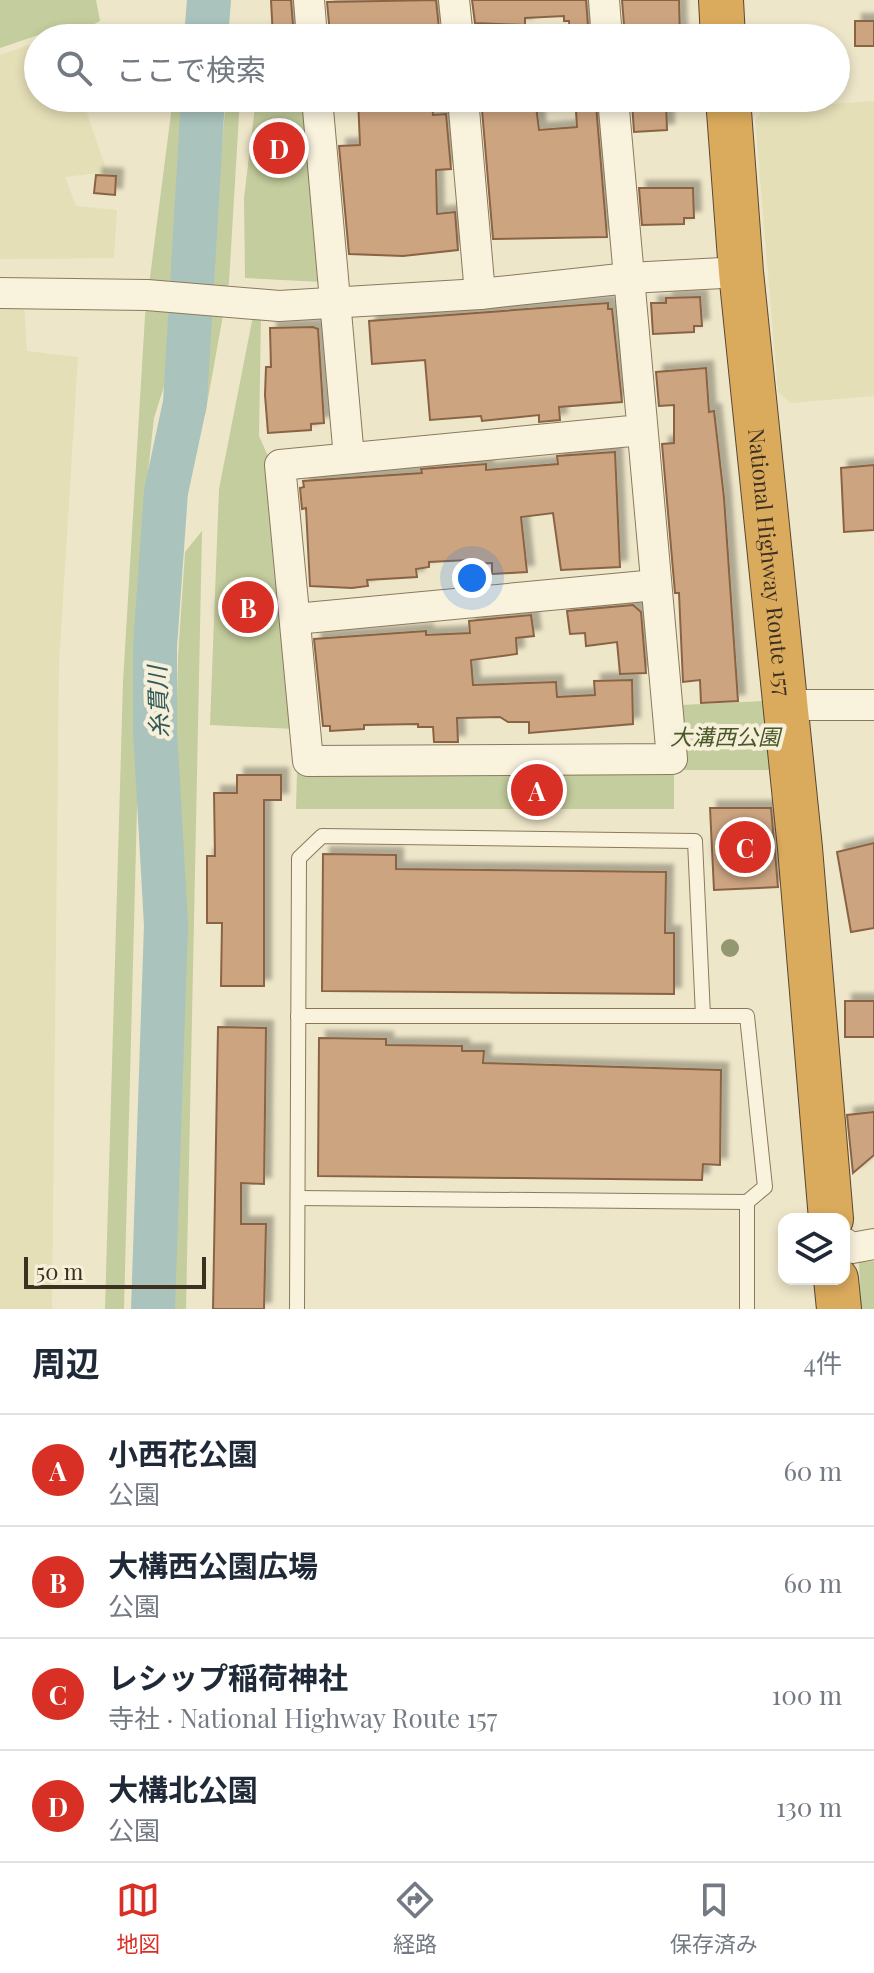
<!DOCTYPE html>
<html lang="ja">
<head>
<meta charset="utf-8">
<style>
	:root { --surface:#fff; --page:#f2f2f3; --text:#1f2937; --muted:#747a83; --line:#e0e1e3; --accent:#d93025 }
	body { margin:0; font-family:"Playfair Display","Noto Sans JP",serif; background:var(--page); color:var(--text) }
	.controls { position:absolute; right:24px; bottom:24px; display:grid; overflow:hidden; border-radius:16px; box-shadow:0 4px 12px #0003 }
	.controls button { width:72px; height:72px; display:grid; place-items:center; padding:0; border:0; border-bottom:2px solid var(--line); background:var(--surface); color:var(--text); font:40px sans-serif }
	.scale { position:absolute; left:24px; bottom:20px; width:182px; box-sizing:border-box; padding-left:8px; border:4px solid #3c3021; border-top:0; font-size:22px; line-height:28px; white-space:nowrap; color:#3c3021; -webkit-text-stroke:6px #f6efd9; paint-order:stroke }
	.you { position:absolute; left:472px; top:578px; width:28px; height:28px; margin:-20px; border:6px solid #fff; border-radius:50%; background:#1a73e8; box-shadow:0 0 0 12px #1a73e833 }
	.badge { display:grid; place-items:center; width:52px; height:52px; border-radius:50%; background:var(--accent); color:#fff; font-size:26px; font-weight:700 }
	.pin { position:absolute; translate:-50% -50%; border:4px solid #fff; box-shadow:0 2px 8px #0006 }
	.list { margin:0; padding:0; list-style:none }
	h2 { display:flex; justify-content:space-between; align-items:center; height:104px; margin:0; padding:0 32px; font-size:34px }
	h2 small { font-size:26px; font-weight:400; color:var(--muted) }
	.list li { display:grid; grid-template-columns:52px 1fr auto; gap:24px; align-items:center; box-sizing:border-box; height:112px; padding:0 32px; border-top:2px solid var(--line) }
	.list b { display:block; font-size:30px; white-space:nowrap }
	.list p { margin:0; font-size:26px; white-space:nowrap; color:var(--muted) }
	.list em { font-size:26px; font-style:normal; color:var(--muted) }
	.icon { flex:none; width:44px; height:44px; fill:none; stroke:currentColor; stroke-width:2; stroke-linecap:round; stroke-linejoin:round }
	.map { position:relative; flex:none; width:874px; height:1309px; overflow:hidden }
	.search { position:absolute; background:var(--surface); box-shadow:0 4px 12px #0003; left:24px; right:24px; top:24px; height:88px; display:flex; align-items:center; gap:20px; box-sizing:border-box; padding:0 28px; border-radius:44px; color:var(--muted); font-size:30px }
	.sheet { height:552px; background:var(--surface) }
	nav { display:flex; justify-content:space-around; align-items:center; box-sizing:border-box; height:112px; border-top:2px solid var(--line); background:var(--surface); font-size:22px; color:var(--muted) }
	nav a { display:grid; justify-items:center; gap:4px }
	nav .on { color:var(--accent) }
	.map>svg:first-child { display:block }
	.farmland { fill:#e4dfb7 }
	.green { fill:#c4cd9d }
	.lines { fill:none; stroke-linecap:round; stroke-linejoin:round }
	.river { stroke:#aac3bd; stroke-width:44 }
	.building { fill:#cca480; stroke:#8a6444; stroke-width:2; filter:url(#shadow) }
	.lane-casing { stroke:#8b795e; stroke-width:16 }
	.street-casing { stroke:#8b795e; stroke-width:32 }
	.highway-casing { stroke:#594632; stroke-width:46 }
	.lane { stroke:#f9f2dd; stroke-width:14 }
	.street { stroke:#f9f2dd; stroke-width:30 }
	.highway { stroke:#dbab5d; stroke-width:44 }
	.tree { fill:#939870 }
	.labels { text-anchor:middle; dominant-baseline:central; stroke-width:8; stroke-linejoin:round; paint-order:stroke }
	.street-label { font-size:22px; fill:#3c3021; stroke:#f6efd9 }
	.park-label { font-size:22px; font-style:italic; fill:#495828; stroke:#f6efd9 }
	.water-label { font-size:24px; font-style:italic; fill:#315b5b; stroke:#f6efd9 }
</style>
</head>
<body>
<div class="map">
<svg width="874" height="1309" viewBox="0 0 874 1309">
	<defs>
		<filter id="shadow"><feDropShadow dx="7" dy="-7" stdDeviation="2" flood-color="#0004"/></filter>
	</defs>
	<rect width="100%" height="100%" fill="#eee6c9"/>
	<!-- farmland -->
	<g class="farmland">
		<polygon points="38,42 38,98 82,98 107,172 65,177 76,206 117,210 114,258 0,259 0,55"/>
		<polygon points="874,101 874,396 790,403 778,392 755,120 764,109"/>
		<polygon points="0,305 24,305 27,351 78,357 59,663 52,1309 0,1309"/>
	</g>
	<!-- green -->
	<g class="green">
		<polygon points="0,0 96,0 100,21 69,38 59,28 0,48"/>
		<polygon points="173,98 191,98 167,377 154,418 145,499 124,1309 105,1309 123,682 145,316"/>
		<polygon points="226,98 240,98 229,282 205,415 189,422 206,335"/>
		<polygon points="256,98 303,98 321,282 245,278 244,198"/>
		<polygon points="253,316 261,316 259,436 267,454 294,729 210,725 219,489"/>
		<polygon points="202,531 186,1309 161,1309 178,657 185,552"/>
		<polygon points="764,701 770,770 684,770 681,705"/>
		<polygon points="674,772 674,809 296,809 297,773"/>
		<polygon points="874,1261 874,1309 861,1309 859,1262"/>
	</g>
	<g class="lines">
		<!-- river -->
		<g class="river">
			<polyline points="206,38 209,0"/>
			<polyline points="153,1309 166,925 155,730 155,647 166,492 185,403 203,98"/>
		</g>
	</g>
	<!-- building -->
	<g class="building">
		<polygon points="271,0 291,0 294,38 273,38"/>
		<polygon points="436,0 439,28 330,34 327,2"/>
		<polygon points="472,0 586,0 589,38 570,38 569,21 564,21 564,16 525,18 525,25 475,23"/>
		<polygon points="622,0 679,0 680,38 625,38"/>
		<rect x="855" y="21" width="19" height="25"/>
		<polygon points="358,98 432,98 433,115 446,114 451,169 436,170 437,214 455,212 458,250 403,256 349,254 339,146 360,145"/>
		<polygon points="481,98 535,98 539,130 577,127 576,111 580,111 580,106 596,105 607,237 493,239"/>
		<polygon points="666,101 667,130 634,132 632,103"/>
		<polygon points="96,175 116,176 115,195 94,193"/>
		<polygon points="639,188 693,188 694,218 684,218 684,224 642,225"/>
		<polygon points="700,297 702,326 694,326 694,332 653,334 651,303 666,303 666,298"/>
		<polygon points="608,303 608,309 612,309 622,402 559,407 560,420 539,422 539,415 482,421 481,416 430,420 425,360 372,364 369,321"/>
		<polygon points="313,327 318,329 324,423 311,424 311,430 268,433 265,395 266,367 271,367 270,328"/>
		<polygon points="706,368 709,412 714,411 724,498 738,701 701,703 700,680 683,682 679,593 675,593 662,444 674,443 674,405 659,406 656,372"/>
		<polygon points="615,452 620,567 561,570 553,513 521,517 527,572 492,574 492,563 469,564 469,560 429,562 429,567 416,569 417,577 367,580 368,586 352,588 310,586 306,508 302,509 300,488 304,487 303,481 422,473 421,469 486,464 486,470 558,464 557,456"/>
		<polygon points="874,465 874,530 844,532 841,468"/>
		<polygon points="633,605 641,612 646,673 620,674 617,642 586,646 585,633 570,634 567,611"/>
		<polygon points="531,615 534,636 516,638 517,654 471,660 473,685 556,682 557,697 595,695 594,681 632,680 633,724 529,733 529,722 508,722 500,717 457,718 458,742 434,742 433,727 418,727 418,724 364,725 364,729 330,731 330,726 323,726 314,639 426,631 426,635 470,633 469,621"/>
		<polygon points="237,775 281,775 281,800 264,800 264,986 221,986 222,923 207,923 207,856 215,856 214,793 237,793"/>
		<polygon points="710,808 771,808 778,887 714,890"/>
		<polygon points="874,843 874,928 851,932 837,852"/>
		<polygon points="323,854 396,855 396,869 666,872 665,933 674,933 674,994 322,991"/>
		<rect x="845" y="1001" width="29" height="36"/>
		<polygon points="218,1027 266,1028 264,1184 241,1183 241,1224 266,1224 264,1309 213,1309"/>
		<polygon points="319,1038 386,1039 386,1045 462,1046 462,1051 484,1051 483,1063 721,1070 720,1165 703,1164 702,1180 318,1176"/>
		<polygon points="874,1112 874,1155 853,1173 847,1115"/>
	</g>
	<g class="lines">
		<defs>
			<g id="lane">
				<polyline points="298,1016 747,1016 765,1187 747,1202 747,1309"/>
				<polyline points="298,1198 747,1202"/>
				<polyline points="297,1309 299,858 322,836 695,841 703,1016"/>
			</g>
			<g id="street">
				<polyline points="309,0 312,38"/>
				<polyline points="454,0 458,38"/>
				<polyline points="604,0 607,38"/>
				<polyline points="317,98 349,458"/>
				<polyline points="463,98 480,294"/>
				<polyline points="613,98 672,759 308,761 280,465 641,430"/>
				<polyline points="0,293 147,295 279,306 480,294 629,278 741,272"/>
				<polyline points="295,619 656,585"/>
				<polyline points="785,705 874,705"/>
				<polyline points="844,1243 852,1248 874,1244"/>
			</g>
			<g id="highway">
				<polyline points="721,0 723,38"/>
				<path id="s1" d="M728 98 741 272 800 848 831 1219"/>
				<polyline points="836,1279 839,1309"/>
			</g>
		</defs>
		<!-- lane casing -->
		<use href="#lane" class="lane-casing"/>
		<!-- street casing -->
		<use href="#street" class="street-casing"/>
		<!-- highway casing -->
		<use href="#highway" class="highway-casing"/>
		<!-- lane -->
		<use href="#lane" class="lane"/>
		<!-- street -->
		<use href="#street" class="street"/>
		<!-- highway -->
		<use href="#highway" class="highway"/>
	</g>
	<!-- trees -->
	<circle class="tree" cx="730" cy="948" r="9"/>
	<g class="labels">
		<!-- street labels -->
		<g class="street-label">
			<text stroke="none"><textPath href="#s1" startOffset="466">National Highway Route 157</textPath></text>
		</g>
		<!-- park labels -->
		<g class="park-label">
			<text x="725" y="736">大溝西公園</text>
		</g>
		<!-- water labels -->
		<g class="water-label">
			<text transform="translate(157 702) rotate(-92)">糸貫川</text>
		</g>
	</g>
</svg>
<div class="controls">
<button><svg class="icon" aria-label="layers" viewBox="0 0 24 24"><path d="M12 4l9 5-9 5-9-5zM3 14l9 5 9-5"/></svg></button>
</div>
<div class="scale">50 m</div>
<div class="you"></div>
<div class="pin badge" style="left:537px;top:790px">A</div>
<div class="pin badge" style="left:248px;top:607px">B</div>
<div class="pin badge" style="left:745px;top:847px">C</div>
<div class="pin badge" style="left:279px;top:148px">D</div>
<div class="search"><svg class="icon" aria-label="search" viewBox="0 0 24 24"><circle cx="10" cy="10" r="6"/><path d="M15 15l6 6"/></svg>ここで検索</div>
</div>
<section class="sheet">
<h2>周辺<small>4件</small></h2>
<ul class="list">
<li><span class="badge">A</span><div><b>小西花公園</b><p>公園</p></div><em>60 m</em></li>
<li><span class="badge">B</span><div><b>大構西公園広場</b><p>公園</p></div><em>60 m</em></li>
<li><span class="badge">C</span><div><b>レシップ稲荷神社</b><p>寺社 · National Highway Route 157</p></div><em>100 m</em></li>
<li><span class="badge">D</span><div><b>大構北公園</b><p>公園</p></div><em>130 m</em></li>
</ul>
</section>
<nav>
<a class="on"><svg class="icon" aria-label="map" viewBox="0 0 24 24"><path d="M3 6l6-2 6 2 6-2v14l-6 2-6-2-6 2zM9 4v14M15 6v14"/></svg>地図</a>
<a><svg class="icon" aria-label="directions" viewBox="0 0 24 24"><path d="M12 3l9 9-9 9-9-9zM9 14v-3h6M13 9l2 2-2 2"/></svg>経路</a>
<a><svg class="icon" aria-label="saved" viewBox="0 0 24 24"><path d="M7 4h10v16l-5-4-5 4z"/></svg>保存済み</a>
</nav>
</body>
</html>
